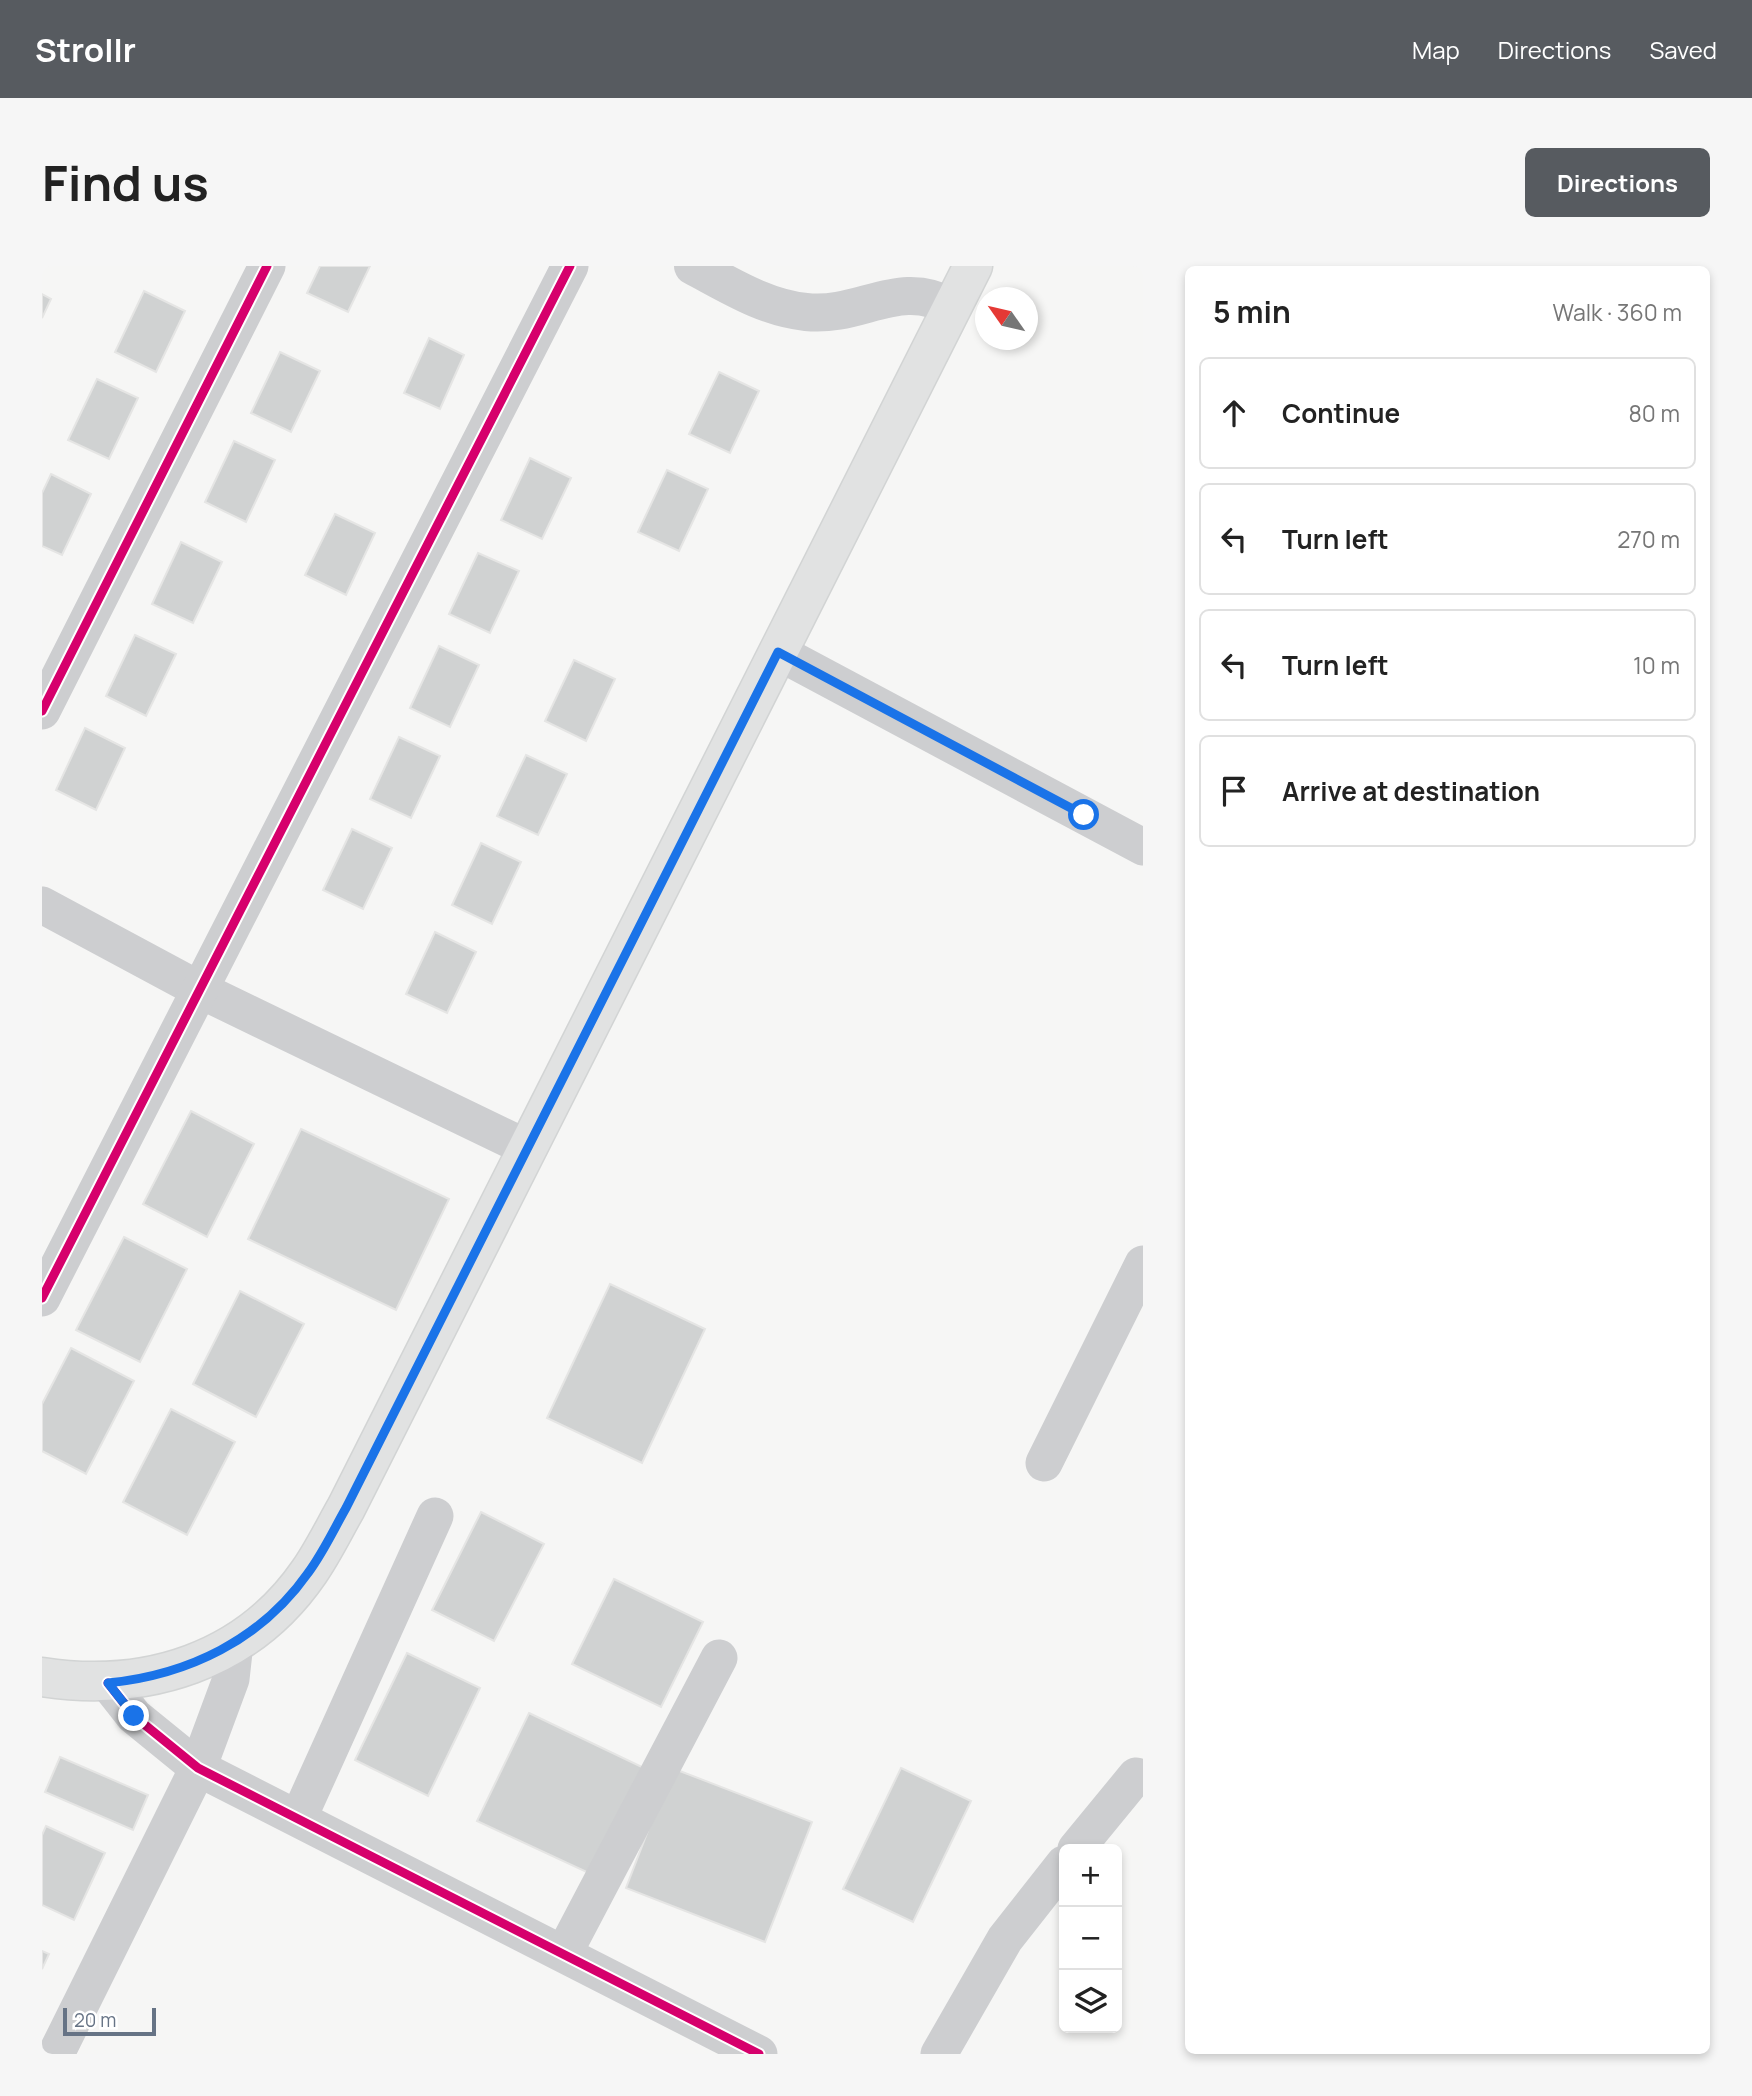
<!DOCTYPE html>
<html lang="en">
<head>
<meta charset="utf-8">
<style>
	:root { --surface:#fff; --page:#f6f6f6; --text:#222; --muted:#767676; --line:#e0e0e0; --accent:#575b60 }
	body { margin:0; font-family:Manrope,sans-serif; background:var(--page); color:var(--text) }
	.controls { position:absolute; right:21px; bottom:21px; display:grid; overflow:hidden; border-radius:10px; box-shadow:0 4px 10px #0003 }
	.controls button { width:63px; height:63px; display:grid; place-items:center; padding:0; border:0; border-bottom:2px solid var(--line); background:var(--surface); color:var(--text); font:35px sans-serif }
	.compass { position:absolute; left:933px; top:21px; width:63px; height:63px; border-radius:50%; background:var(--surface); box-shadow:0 4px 10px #0003; rotate:304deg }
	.scale { position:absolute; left:21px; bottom:18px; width:93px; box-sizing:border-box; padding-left:7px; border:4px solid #667385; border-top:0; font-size:19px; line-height:24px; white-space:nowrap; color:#667385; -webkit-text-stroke:5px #fff; paint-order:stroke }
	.stop { position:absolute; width:21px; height:21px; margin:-16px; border:5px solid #1a73e8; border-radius:50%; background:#fff }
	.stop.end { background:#1a73e8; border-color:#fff; box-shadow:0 2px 7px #0008 }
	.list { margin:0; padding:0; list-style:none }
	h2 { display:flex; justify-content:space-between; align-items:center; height:91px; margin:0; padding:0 28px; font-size:30px }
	h2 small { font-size:23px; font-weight:400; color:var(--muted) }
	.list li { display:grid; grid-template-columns:46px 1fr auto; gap:21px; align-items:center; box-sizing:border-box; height:112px; margin:0 14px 14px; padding:0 14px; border:2px solid var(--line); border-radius:10px }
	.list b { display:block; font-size:26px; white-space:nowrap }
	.list em { font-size:23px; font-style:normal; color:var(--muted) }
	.icon { flex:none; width:38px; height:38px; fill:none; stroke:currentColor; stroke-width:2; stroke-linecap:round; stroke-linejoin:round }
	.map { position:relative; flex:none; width:1101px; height:1788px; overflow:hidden; border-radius:10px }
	header { display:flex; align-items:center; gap:42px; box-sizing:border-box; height:98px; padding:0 35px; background:var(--accent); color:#fff }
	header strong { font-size:33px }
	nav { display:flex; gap:38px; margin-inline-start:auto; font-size:24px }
	.intro { display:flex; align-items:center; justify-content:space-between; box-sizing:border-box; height:168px; padding:0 42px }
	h1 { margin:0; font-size:49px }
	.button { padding:18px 32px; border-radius:10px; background:var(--accent); color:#fff; font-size:24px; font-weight:700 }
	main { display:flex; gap:42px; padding:0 42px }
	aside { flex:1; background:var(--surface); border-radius:10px; box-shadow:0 4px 10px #0003 }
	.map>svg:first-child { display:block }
	.building { fill:#d0d2d2; stroke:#e5e5e4; stroke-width:2 }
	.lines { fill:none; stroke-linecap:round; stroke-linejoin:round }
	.secondary-casing { stroke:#d2d4d4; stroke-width:41 }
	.minor { stroke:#cdced0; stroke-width:37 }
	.tertiary { stroke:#cdced0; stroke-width:38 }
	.secondary { stroke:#e1e2e2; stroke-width:38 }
	.cycleway-casing { stroke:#fff; stroke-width:13 }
	.cycleway { stroke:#d6006c; stroke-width:9 }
	.route { stroke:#1a73e8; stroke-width:9 }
</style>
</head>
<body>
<header>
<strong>Strollr</strong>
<nav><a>Map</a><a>Directions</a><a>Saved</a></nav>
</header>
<div class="intro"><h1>Find us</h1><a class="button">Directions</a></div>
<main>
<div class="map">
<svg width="1101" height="1788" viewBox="0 0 1101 1788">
	<rect width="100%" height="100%" fill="#f6f6f5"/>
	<!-- building -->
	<g class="building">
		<polygon points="278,0 328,0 306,46 265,27"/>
		<polygon points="102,25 143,45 114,106 73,86"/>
		<polygon points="0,28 9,33 0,52"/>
		<polygon points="387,72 422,89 398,143 362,127"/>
		<polygon points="238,86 278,105 249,166 209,147"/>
		<polygon points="677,106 717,125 688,187 647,168"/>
		<polygon points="55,113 96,132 67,193 26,174"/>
		<polygon points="192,175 233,194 204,256 163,236"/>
		<polygon points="488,192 529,212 500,273 459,254"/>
		<polygon points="625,204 666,223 637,285 596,266"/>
		<polygon points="9,208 49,228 20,289 0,280 0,227"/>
		<polygon points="293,248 333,267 304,329 263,309"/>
		<polygon points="139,276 180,296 151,357 110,338"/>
		<polygon points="436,287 477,305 448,367 407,348"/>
		<polygon points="93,369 134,388 104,450 64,430"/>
		<polygon points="397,380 437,399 408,461 368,442"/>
		<polygon points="532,394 573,413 544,475 503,455"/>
		<polygon points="43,462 83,482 54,544 14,524"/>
		<polygon points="357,471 398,490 369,552 328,533"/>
		<polygon points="484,489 525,508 496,569 455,550"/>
		<polygon points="310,563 350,582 321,643 281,624"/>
		<polygon points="439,577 479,596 450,658 410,639"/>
		<polygon points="393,666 434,686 405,747 364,728"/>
		<polygon points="149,845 212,878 165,971 101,938"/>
		<polygon points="259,863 407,933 354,1044 206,973"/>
		<polygon points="82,971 145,1003 98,1096 34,1064"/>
		<polygon points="568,1018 663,1063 600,1197 505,1152"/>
		<polygon points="198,1025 262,1058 214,1151 151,1118"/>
		<polygon points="29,1082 92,1115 44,1208 0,1185 0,1138"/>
		<polygon points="129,1143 193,1176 145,1269 81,1236"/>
		<polygon points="439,1246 502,1278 452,1375 390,1344"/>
		<polygon points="572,1313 661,1356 619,1441 530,1398"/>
		<polygon points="365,1387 438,1422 386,1530 313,1494"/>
		<polygon points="487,1447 602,1502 551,1609 435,1555"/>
		<polygon points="18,1491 106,1529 91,1564 3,1526"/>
		<polygon points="630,1502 770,1556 723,1676 584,1622"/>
		<polygon points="859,1502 929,1535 871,1656 801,1623"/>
		<polygon points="4,1560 63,1587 32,1654 0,1639 0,1569"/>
		<polygon points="0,1685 7,1688 0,1703"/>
	</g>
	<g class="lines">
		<defs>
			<path id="secondary" d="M0 1411C104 1427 205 1396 267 1306 281 1286 292 1263 304 1242L931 0"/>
		</defs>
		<!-- secondary casing -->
		<use href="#secondary" class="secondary-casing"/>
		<!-- minor -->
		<g class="minor">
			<polyline points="736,386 1101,581"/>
			<polyline points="0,445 225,0"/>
			<polyline points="0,639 160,725 485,882"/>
			<polyline points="0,1032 528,0"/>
			<polyline points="1002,1197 1101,998"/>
			<polyline points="66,1417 92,1450 156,1502 717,1788"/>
			<polyline points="257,1551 393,1250"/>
			<polyline points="1034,1583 1094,1510"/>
			<polyline points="522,1687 677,1392"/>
			<polyline points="14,1788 156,1502 189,1413 193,1377"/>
			<polyline points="897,1788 963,1673 1022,1598"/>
		</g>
		<!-- tertiary -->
		<path class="tertiary" d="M651 0C687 19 723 42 764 46 820 52 856 11 910 41"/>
		<!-- secondary -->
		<use href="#secondary" class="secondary"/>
		<defs>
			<g id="cycleway">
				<polyline points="0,445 225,0"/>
				<polyline points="0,1032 528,0"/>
				<polyline points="66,1417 92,1450 156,1502 717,1788"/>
			</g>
		</defs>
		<!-- cycleway casing -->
		<use href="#cycleway" class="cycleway-casing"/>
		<!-- cycleway -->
		<use href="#cycleway" class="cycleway"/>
	</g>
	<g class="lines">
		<!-- route -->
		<path class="route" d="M92 1450 66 1417C146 1409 219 1374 266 1307 281 1287 292 1263 304 1242L736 386 1042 549"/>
	</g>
</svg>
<div class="controls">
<button>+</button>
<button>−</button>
<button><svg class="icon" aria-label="layers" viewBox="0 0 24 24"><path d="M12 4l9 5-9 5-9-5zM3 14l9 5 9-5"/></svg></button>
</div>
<svg class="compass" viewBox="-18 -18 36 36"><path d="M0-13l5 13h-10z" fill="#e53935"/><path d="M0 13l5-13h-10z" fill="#767676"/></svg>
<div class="scale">20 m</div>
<div class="stop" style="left:1042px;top:549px"></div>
<div class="stop end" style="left:92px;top:1450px"></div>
</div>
<aside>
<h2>5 min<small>Walk · 360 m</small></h2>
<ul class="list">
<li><svg class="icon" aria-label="ahead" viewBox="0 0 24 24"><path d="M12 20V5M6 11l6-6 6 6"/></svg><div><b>Continue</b></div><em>80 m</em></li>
<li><svg class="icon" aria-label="left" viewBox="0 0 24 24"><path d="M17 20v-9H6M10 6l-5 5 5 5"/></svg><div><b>Turn left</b></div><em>270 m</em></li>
<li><svg class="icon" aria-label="left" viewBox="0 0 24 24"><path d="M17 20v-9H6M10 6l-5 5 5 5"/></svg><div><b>Turn left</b></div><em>10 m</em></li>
<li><svg class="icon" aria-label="arrive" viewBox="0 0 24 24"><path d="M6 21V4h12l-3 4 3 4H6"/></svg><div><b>Arrive at destination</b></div></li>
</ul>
</aside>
</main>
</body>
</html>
